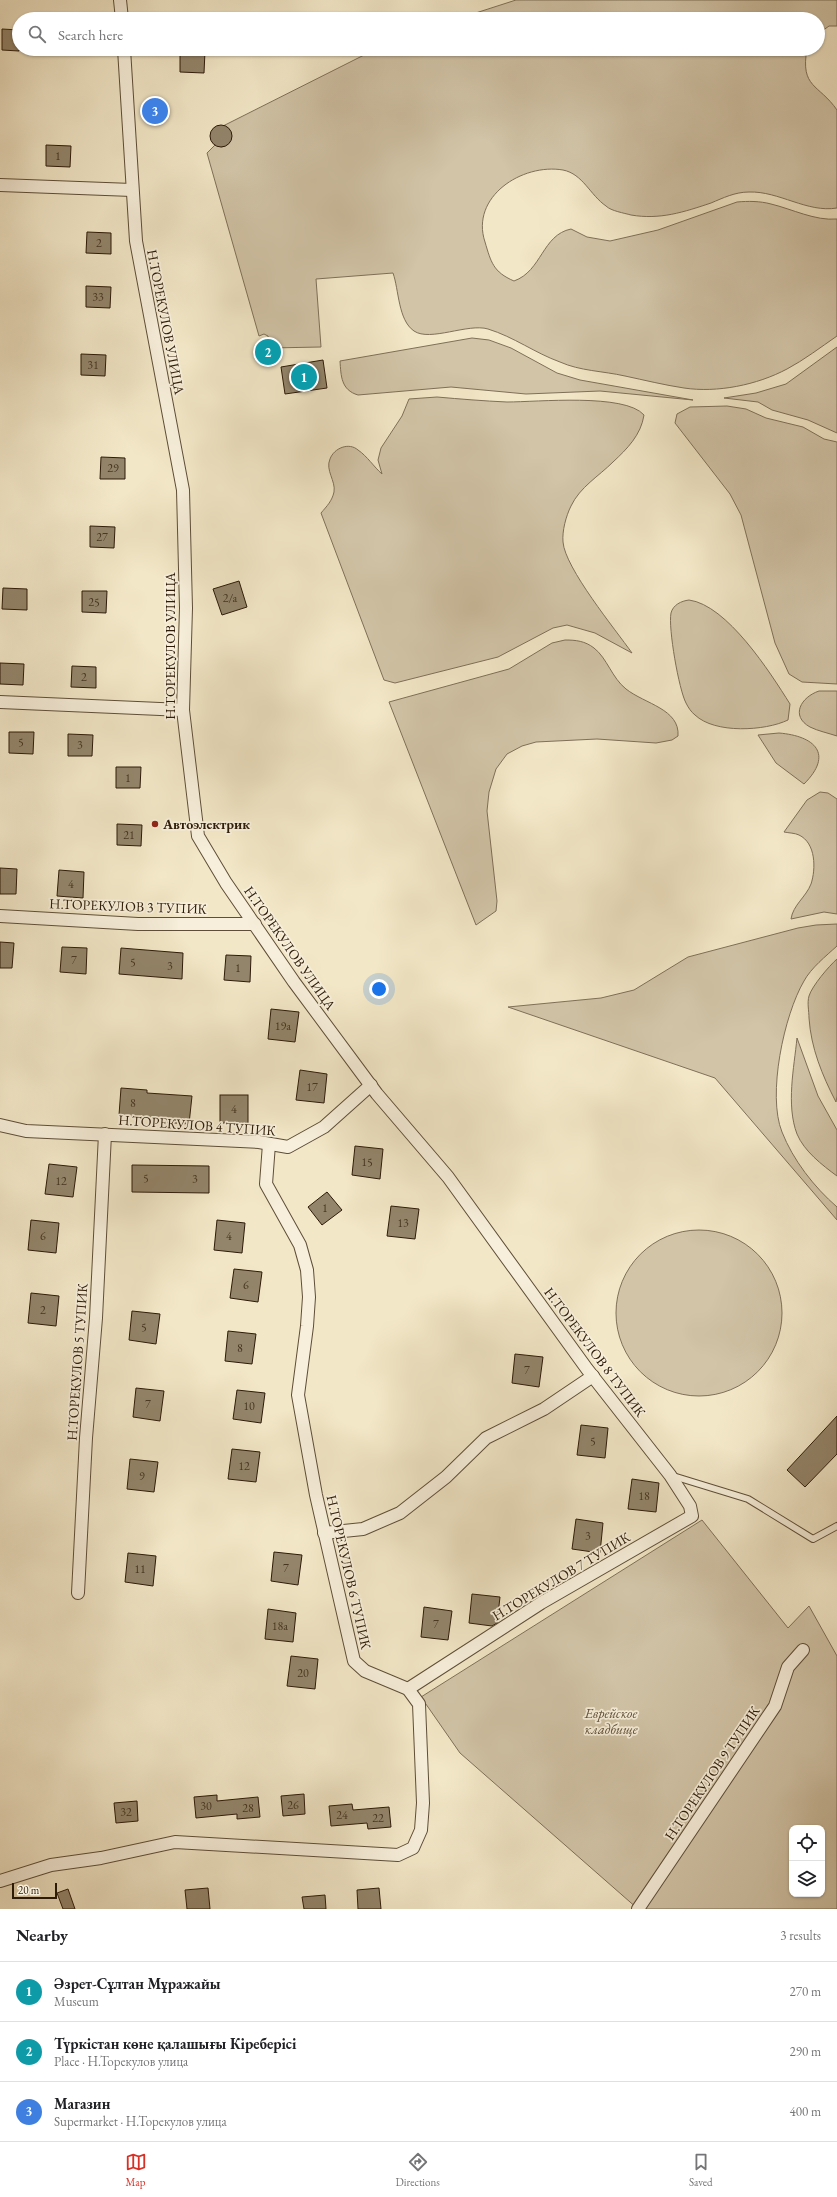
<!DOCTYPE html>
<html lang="en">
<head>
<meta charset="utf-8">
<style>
	:root { --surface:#fff; --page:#f2f2f2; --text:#202124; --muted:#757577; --line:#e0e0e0; --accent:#d93025 }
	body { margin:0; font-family:"EB Garamond",serif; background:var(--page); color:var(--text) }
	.controls { position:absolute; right:12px; bottom:12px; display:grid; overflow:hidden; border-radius:8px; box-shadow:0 1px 3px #0004 }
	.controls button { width:36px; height:36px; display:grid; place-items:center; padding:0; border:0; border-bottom:1px solid var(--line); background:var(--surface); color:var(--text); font:20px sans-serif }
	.scale { position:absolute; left:12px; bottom:10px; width:45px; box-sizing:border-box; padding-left:4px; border:2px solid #2d1b08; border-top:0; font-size:11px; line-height:14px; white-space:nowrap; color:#2d1b08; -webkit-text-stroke:3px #f7efdb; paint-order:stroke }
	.you { position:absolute; left:379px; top:989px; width:14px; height:14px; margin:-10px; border:3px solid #fff; border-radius:50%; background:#1a73e8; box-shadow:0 0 0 6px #1a73e833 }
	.badge { display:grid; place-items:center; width:26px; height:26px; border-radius:50%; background:var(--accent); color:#fff; font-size:13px; font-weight:700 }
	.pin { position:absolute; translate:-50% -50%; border:2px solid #fff; box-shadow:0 1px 4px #0006 }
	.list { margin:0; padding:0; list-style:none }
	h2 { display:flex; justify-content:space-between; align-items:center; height:52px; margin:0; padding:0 16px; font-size:17px }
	h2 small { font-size:13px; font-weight:400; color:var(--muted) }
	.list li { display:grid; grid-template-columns:26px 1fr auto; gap:12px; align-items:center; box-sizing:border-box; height:60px; padding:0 16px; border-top:1px solid var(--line) }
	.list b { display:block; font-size:15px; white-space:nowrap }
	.list p { margin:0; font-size:13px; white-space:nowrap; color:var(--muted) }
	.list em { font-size:13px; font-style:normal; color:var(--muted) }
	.icon { flex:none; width:22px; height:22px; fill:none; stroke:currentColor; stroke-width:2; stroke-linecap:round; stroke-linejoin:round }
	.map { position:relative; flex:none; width:837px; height:1909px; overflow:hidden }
	.search { position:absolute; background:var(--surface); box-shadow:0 1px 3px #0004; left:12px; right:12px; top:12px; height:44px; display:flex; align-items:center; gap:10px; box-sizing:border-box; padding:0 14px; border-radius:22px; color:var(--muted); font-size:15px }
	.sheet { height:232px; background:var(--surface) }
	nav { display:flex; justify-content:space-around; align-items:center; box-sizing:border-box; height:56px; border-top:1px solid var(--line); background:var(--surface); font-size:11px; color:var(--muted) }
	nav a { display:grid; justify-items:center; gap:2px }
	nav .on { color:var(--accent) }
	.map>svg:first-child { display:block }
	.green { fill:#d1c4a7; stroke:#7f7058; fill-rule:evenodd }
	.building { fill:#93856b; stroke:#2d1b08 }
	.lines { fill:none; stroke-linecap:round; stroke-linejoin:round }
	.lane-casing { stroke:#5e4e38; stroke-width:8 }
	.street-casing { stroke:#5e4e38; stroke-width:14 }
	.lane { stroke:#f7efdb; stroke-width:6 }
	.street { stroke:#f7efdb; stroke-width:12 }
	.poi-dot { fill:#8f2418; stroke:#f7efdb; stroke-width:1.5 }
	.labels { text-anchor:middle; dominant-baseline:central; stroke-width:3.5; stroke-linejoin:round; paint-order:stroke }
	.number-label { font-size:12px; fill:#463621 }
	.street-label { font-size:14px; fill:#2d1b08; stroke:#f7efdb }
	.poi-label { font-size:14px; font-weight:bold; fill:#2d1b08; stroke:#f7efdb; text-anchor:start }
	.park-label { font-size:14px; font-style:italic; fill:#5e4e38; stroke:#f7efdb }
</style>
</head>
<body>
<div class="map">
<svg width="837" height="1909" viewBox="0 0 837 1909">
	<rect width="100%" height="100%" fill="#f2e7c7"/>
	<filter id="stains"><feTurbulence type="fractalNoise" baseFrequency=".005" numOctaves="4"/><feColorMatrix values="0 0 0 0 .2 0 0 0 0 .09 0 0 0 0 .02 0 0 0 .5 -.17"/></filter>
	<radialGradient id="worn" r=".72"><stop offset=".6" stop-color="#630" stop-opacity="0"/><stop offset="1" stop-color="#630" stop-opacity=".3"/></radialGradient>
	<!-- green -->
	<g class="green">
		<polygon points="516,0 837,0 837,26 829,26 818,34 818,19 457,19"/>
		<path d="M376 49H807C800 88 819 84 837 110V208C807 213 779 191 749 192 735 192 723 198 711 203 684 212 660 220 631 215 624 213 611 211 606 206 590 195 583 174 563 170 522 163 470 197 485 242 491 262 493 272 514 281 542 271 542 235 571 229L587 237 610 241 658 230 737 202C748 201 760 201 771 204 792 209 815 221 837 219V336C821 347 804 360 787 369 757 385 717 393 684 388 664 385 644 380 625 376 603 371 580 371 560 362 535 353 514 337 488 329 468 323 430 342 414 331 398 320 399 290 393 273L316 279 321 347 270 348 268 336 264 334 259 336 207 153 215 145 222 147 230 142 231 132 223 126Z"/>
		<path d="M472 338 489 340 511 348 557 373 580 380 693 400 600 391 526 394 451 387 358 395C341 390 341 376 340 361Z"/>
		<polygon points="837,347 837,433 808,420 772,410 758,402 724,398 756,393 786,384"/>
		<path d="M437 397C460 399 484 401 507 402 537 402 625 393 644 415 641 435 627 449 613 462 599 476 580 487 571 506 566 516 562 531 563 542 565 568 615 629 632 653L595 633 567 625 553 628 498 657 395 683 384 680 321 513C327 506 332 501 334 492 336 481 325 470 330 459 334 448 349 442 358 450 367 456 374 467 382 474L378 460 381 448 402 416 409 399Z"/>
		<polygon points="727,406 746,409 766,418 803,427 824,439 837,442 837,684 802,682 789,674 775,643 741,515 730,494 675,423 677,414 690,407"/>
		<path d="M689 600C727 605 770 672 790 704L788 720C765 731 715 734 695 715 691 712 688 707 686 703 679 690 668 628 671 613 673 605 681 601 689 600Z"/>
		<path d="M565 640C576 640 585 641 594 648 607 658 612 678 626 689 645 704 680 709 678 736L672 740 656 743 597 739 536 742 522 746 507 754 496 769 489 792 487 811 497 901 496 911 476 925 389 702 509 669 552 643Z"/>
		<path d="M819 691H837V736C828 733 818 731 810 727 790 716 801 697 819 691Z"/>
		<path d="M779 733C815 736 834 754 804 784L776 763 758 735Z"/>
		<path d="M820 792 828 793 837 799V914L824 912 791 919C793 905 806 897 811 884 816 869 816 843 799 835 795 833 789 833 784 832L807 800Z"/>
		<path d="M837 924V946C826 956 811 968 804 981 784 1015 767 1095 782 1132 793 1160 814 1187 837 1207V1220L715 1078 508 1007 601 998 634 990 688 957 798 928 816 925Z"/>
		<path d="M837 959V1096L836 1102C822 1075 811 1048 809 1018 809 1011 807 1003 809 996 812 986 829 966 837 959Z"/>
		<path d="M797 1038 818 1096 837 1130V1176C822 1165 804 1151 797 1134 786 1105 794 1068 797 1038Z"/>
		<circle cx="699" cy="1313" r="83"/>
		<path d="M702 1520 788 1628 809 1606 837 1656V1909H638L460 1753 421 1697ZM792 1828H822V1894H792Z"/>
	</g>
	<!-- building -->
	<g class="building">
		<polygon points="2,29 19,30 19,51 2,50"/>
		<polygon points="180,51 205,51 204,73 180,72"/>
		<circle cx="221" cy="136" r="11"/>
		<polygon points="46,145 71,146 70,167 46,166"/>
		<polygon points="87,232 111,233 111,254 86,253"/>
		<polygon points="86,286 111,287 110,308 86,307"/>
		<polygon points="81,354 106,355 105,376 81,375"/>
		<polygon points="323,360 327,388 285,394 281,367"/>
		<polygon points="101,457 125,458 125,479 100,479"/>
		<polygon points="90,526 115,527 114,548 90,547"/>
		<polygon points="239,581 247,607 222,615 213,589"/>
		<polygon points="3,588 27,589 27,610 2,609"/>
		<polygon points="82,591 107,591 106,613 82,612"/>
		<polygon points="0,663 24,664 23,685 0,684"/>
		<polygon points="72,666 96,667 96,688 71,687"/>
		<polygon points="9,732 34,732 33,754 9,753"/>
		<polygon points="68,734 93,735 92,756 68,756"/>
		<polygon points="116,767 141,767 140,788 116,788"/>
		<polygon points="117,824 142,825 141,846 117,845"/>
		<polygon points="0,868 17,869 16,894 0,894"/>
		<polygon points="59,870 84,872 83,898 57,896"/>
		<polygon points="0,942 14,943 12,968 0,968"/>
		<polygon points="62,947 87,948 86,974 60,972"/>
		<polygon points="121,948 183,953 182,979 119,974"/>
		<polygon points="226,955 251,956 250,982 224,980"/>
		<polygon points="271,1009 299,1012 295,1042 268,1039"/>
		<polygon points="300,1070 327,1074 324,1103 296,1100"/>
		<polygon points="121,1088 147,1090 147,1093 192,1096 189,1124 163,1122 164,1119 119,1115"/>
		<rect x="220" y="1095" width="28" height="28"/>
		<polygon points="355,1146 383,1149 380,1179 352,1175"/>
		<polygon points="49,1164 77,1167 73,1197 45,1194"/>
		<polygon points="132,1165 209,1166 209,1193 132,1192"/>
		<polygon points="327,1192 342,1210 322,1225 308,1207"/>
		<polygon points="391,1206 419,1209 415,1239 387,1236"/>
		<polygon points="31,1220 59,1223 56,1253 28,1250"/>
		<polygon points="217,1220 245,1223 242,1253 214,1250"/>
		<polygon points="234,1269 262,1272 258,1302 230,1298"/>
		<polygon points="31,1293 59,1296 56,1326 28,1323"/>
		<polygon points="132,1311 160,1314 156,1344 129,1340"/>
		<polygon points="228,1331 256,1334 252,1364 225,1361"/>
		<polygon points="515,1354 543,1357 539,1387 512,1383"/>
		<polygon points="136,1388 164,1391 160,1421 133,1417"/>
		<polygon points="237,1390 265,1393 261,1423 233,1419"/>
		<polygon points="837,1416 837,1454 805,1487 787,1470"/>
		<polygon points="581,1425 608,1428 605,1458 577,1455"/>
		<polygon points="232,1449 260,1452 256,1482 228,1479"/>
		<polygon points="130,1459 158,1462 154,1492 127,1489"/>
		<polygon points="632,1479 659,1483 656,1512 628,1509"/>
		<polygon points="576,1519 603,1523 600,1553 572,1549"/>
		<polygon points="274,1552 302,1555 298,1585 271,1581"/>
		<polygon points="128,1553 156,1556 153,1586 125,1582"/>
		<polygon points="472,1594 500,1597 497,1623 492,1626 469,1623"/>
		<polygon points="424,1607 452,1611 448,1640 421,1637"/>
		<polygon points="268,1609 296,1613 293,1642 265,1639"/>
		<polygon points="291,1656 318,1659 315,1689 287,1686"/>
		<polygon points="304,1794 305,1814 283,1816 281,1796"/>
		<polygon points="217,1795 217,1801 258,1797 260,1817 237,1819 237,1814 196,1818 194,1797"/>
		<polygon points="137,1801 138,1821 116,1823 114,1803"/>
		<polygon points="352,1804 353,1810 389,1807 391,1827 368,1829 367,1823 331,1826 329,1806"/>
		<polygon points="208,1888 210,1909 187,1909 185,1890"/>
		<polygon points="379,1888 381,1909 358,1909 357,1890"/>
		<polygon points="68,1889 75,1909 63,1909 57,1893"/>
		<polygon points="325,1895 326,1909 304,1909 302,1897"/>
	</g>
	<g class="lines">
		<defs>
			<polyline id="lane" points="673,1476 748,1499 813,1539 837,1526"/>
			<g id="street">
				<polyline points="120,0 122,19"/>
				<polyline points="124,49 136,241 183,490 186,608 183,710 198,836 226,883 294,982 377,1094 448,1177 587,1369 670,1475 690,1506 692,1516 541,1603 408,1689"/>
				<polyline points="0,185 132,190"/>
				<polyline points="0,702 183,710"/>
				<polyline points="0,916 138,924 255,924"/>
				<polyline points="0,1125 26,1131 259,1142 288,1147 324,1127 371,1085"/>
				<polyline points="324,1533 363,1529 400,1513 446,1477 486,1438 544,1409 593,1376"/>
				<polyline points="78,1593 86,1438 96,1318 105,1134"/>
				<polyline points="0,1881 51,1865 101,1858 175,1842 398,1855 413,1848 421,1830 423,1803 419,1704 408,1689 365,1671 354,1661 316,1495 298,1395 307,1326 309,1297 307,1270 300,1245 266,1184 269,1144"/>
				<polyline points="638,1909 775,1706 788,1667 803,1650"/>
			</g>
		</defs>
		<!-- lane casing -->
		<use href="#lane" class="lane-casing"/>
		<!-- street casing -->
		<use href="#street" class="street-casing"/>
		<!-- lane -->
		<use href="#lane" class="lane"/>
		<!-- street -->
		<use href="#street" class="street"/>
	</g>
	<!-- markers -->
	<circle class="poi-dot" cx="155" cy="824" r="4"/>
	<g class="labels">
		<!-- number labels -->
		<g class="number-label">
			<text x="58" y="156">1</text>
			<text x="99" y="243">2</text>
			<text x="98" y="297">33</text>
			<text x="93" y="365">31</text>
			<text x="113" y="468">29</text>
			<text x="102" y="537">27</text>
			<text x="230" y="598">2/а</text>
			<text x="94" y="602">25</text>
			<text x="84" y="677">2</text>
			<text x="21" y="742">5</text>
			<text x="80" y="745">3</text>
			<text x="128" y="778">1</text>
			<text x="129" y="835">21</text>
			<text x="71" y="884">4</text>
			<text x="74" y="960">7</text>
			<text x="133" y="962">5</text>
			<text x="170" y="966">3</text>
			<text x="238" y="968">1</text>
			<text x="283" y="1026">19а</text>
			<text x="312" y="1087">17</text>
			<text x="133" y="1103">8</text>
			<text x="234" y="1109">4</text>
			<text x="367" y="1162">15</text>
			<text x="146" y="1178">5</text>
			<text x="195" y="1179">3</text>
			<text x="61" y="1181">12</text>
			<text x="325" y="1208">1</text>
			<text x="403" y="1223">13</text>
			<text x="43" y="1236">6</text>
			<text x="229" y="1236">4</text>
			<text x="246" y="1285">6</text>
			<text x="43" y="1310">2</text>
			<text x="144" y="1327">5</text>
			<text x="240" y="1348">8</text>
			<text x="527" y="1370">7</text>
			<text x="148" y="1404">7</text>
			<text x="249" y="1406">10</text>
			<text x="593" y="1441">5</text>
			<text x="244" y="1466">12</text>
			<text x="142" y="1476">9</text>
			<text x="644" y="1496">18</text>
			<text x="588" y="1536">3</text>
			<text x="286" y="1568">7</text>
			<text x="140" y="1569">11</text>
			<text x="436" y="1624">7</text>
			<text x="280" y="1626">18а</text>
			<text x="303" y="1673">20</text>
			<text x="293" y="1805">26</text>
			<text x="206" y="1806">30</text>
			<text x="248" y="1808">28</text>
			<text x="126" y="1812">32</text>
			<text x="342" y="1815">24</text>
			<text x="378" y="1818">22</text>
		</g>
		<!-- street labels -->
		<g class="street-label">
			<text transform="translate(166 322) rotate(79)">Н.ТОРЕКУЛОВ УЛИЦА</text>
			<text transform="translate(170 646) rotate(-90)">Н.ТОРЕКУЛОВ УЛИЦА</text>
			<text transform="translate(128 906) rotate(2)">Н.ТОРЕКУЛОВ 3 ТУПИК</text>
			<text transform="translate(290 948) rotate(55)">Н.ТОРЕКУЛОВ УЛИЦА</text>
			<text transform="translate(197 1125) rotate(4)">Н.ТОРЕКУЛОВ 4 ТУПИК</text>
			<text transform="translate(595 1352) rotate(53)">Н.ТОРЕКУЛОВ 8 ТУПИК</text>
			<text transform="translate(77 1362) rotate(-86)">Н.ТОРЕКУЛОВ 5 ТУПИК</text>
			<text transform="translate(349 1572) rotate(77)">Н.ТОРЕКУЛОВ 6 ТУПИК</text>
			<text transform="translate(561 1576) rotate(-31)">Н.ТОРЕКУЛОВ 7 ТУПИК</text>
			<text transform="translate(712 1773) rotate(-56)">Н.ТОРЕКУЛОВ 9 ТУПИК</text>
		</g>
		<!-- poi labels -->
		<g class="poi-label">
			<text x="163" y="824">Автоэлектрик</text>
		</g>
		<!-- park labels -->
		<g class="park-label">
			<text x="611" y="1713">Еврейское<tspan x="611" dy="16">кладбище</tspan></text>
		</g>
	</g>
	<rect width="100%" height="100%" filter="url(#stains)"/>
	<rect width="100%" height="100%" fill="url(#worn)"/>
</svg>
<div class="controls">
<button><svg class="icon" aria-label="locate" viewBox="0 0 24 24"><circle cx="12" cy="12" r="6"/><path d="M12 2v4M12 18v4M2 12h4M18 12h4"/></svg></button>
<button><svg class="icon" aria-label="layers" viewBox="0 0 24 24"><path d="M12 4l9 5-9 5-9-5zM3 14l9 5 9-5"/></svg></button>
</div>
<div class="scale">20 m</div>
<div class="you"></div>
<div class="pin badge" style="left:304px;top:377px;background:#0f9aa8">1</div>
<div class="pin badge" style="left:268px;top:352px;background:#0f9aa8">2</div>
<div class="pin badge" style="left:155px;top:111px;background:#3f7fe0">3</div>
<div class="search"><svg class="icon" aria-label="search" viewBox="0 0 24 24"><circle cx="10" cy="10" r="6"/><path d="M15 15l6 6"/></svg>Search here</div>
</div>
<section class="sheet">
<h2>Nearby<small>3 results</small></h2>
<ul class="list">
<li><span class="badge" style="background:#0f9aa8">1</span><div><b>Әзрет-Сұлтан Мұражайы</b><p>Museum</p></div><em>270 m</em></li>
<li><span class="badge" style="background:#0f9aa8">2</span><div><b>Түркістан көне қалашығы Кіреберісі</b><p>Place · Н.Торекулов улица</p></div><em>290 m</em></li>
<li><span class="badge" style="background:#3f7fe0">3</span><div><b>Магазин</b><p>Supermarket · Н.Торекулов улица</p></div><em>400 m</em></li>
</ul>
</section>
<nav>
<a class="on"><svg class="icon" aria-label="map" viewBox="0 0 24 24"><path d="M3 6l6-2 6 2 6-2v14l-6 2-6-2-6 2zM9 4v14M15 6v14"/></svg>Map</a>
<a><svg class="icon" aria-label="directions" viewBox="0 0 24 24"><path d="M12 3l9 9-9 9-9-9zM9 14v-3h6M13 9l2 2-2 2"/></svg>Directions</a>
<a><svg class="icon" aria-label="saved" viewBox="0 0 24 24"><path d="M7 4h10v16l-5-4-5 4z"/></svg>Saved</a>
</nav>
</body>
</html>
